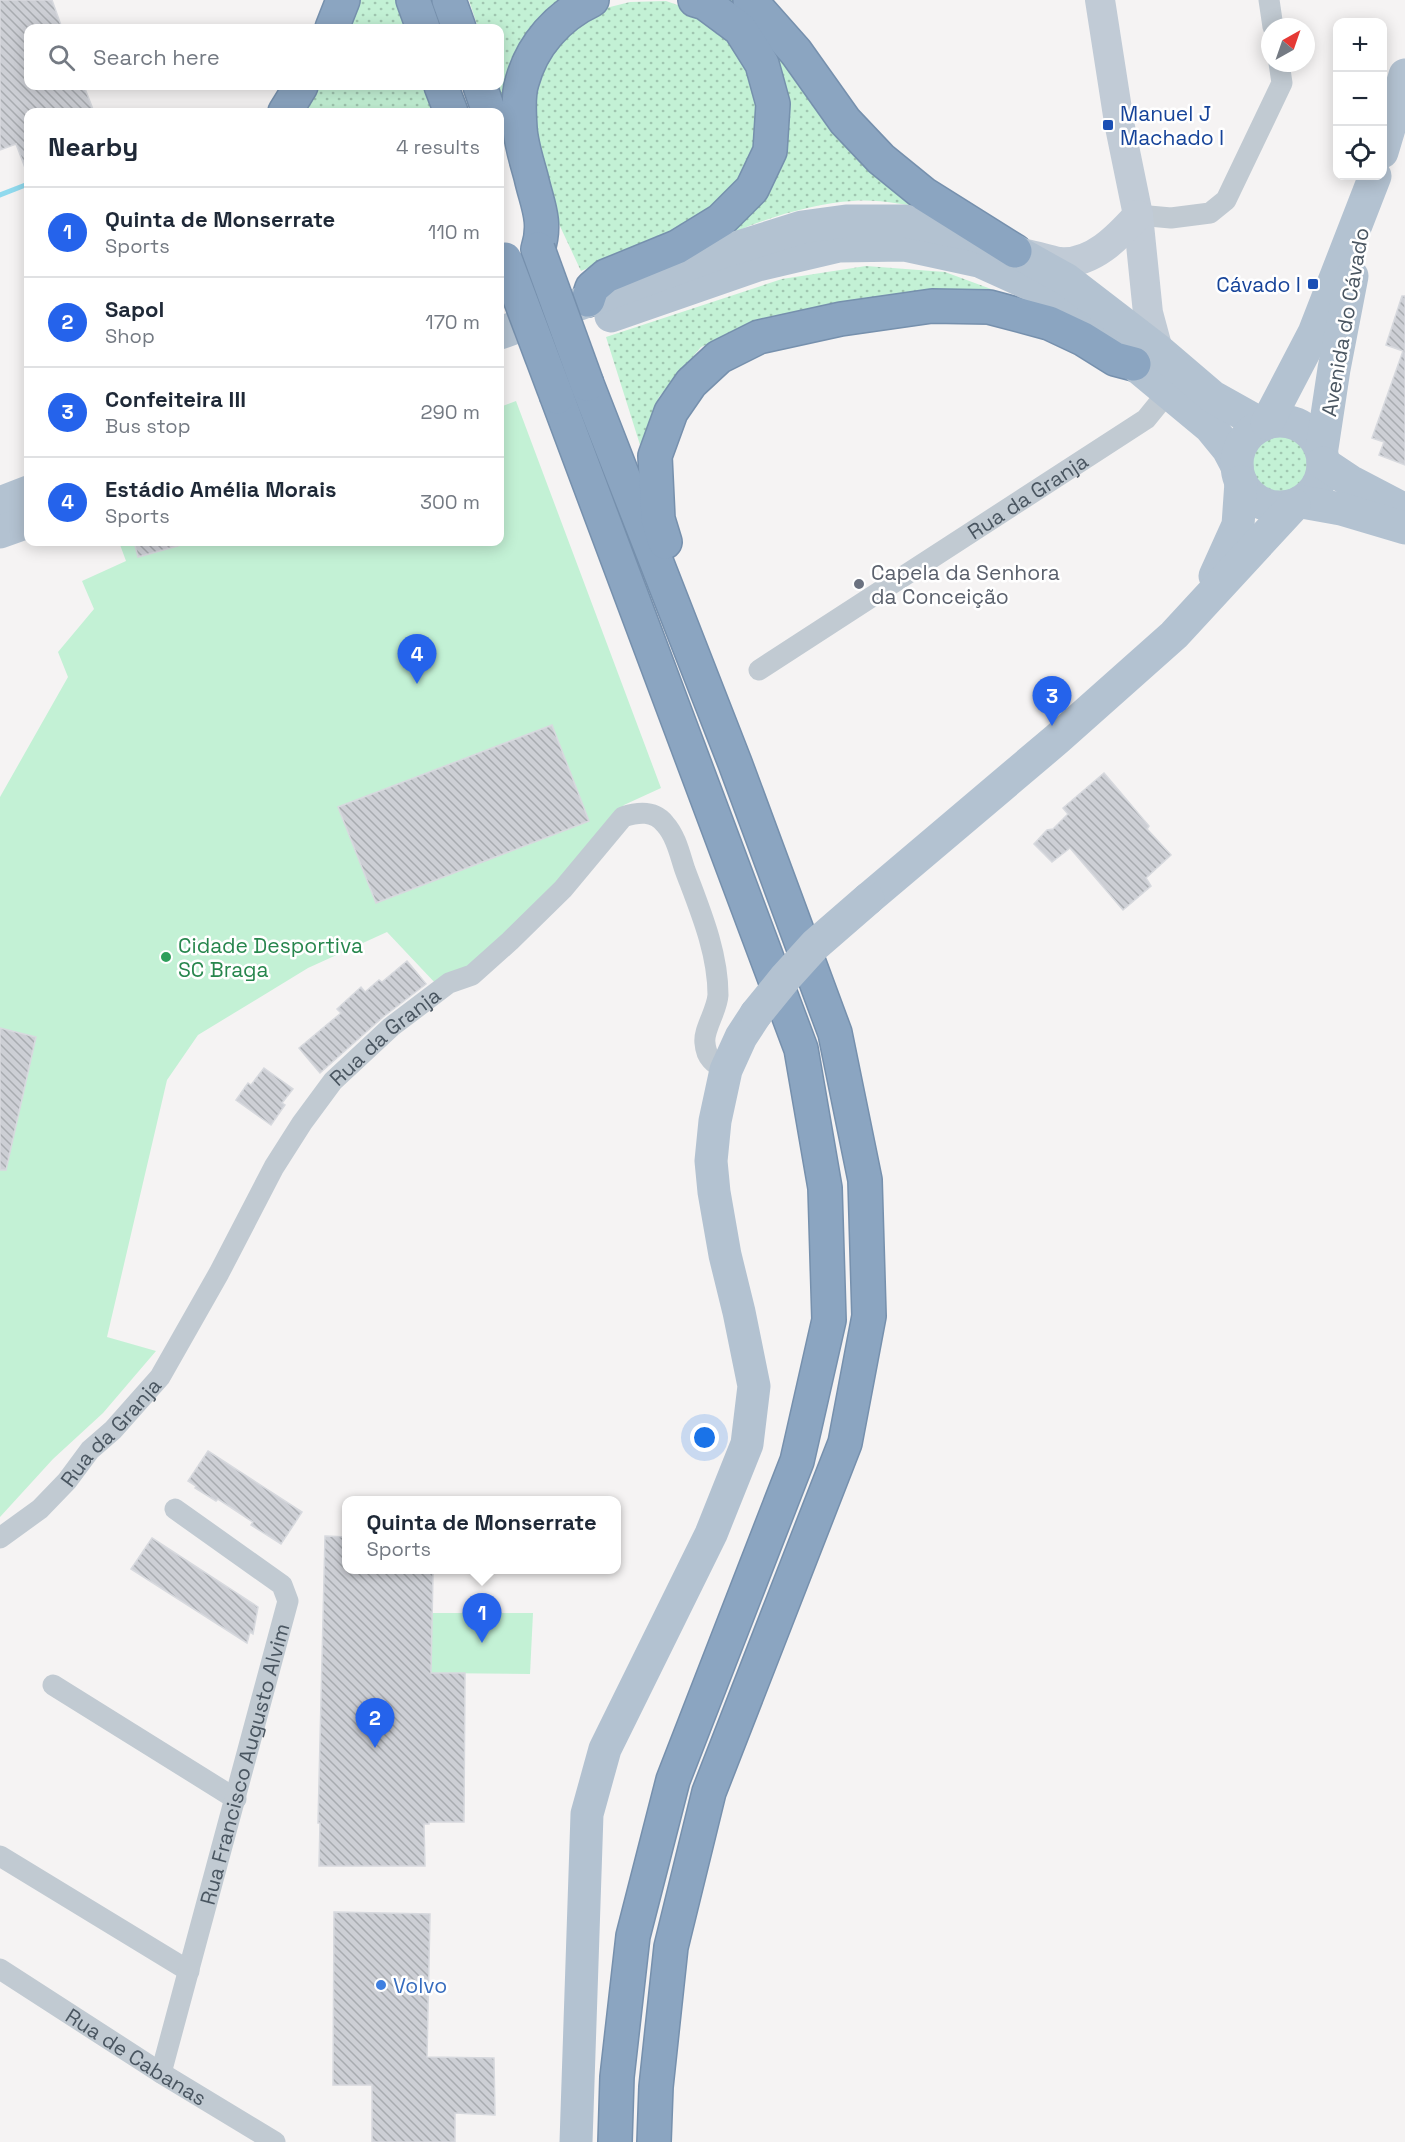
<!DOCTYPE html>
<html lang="en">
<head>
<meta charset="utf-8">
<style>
	:root { --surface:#fff; --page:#f2f2f3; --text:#1f2937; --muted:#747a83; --line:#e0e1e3; --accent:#2563eb }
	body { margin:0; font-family:"Space Grotesk",sans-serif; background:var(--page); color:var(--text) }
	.controls { position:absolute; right:18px; top:18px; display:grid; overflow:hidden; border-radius:12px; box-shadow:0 3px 15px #0003 }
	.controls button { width:54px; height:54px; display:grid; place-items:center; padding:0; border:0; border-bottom:2px solid var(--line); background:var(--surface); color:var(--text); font:30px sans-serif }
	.compass { position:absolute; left:1261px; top:18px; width:54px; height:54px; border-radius:50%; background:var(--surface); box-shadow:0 3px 15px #0003; rotate:40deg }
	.you { position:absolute; left:705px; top:1438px; width:21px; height:21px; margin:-15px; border:4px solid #fff; border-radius:50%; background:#1a73e8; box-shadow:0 0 0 9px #1a73e833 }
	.badge { display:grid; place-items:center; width:39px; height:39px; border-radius:50%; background:var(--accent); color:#fff; font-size:20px; font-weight:700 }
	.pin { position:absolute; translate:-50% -50px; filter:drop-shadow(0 2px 3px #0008) }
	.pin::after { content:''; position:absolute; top:32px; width:21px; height:18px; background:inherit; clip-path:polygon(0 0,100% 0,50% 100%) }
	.popup { position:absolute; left:342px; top:1496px; width:279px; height:78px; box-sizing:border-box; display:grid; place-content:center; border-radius:12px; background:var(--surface); filter:drop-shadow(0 2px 4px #0005); font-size:20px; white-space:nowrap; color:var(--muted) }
	.popup b { font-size:22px; color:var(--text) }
	.popup::after { content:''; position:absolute; left:50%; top:100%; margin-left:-12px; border:12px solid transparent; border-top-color:var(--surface) }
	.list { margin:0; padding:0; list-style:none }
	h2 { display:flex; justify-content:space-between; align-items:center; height:78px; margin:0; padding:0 24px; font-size:26px }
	h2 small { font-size:20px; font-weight:400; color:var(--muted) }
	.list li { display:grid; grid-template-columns:39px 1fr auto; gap:18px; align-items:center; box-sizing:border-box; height:90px; padding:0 24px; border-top:2px solid var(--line) }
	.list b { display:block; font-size:22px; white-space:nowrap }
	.list p { margin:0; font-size:20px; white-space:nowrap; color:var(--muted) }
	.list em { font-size:20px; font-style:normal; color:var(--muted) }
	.icon { flex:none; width:33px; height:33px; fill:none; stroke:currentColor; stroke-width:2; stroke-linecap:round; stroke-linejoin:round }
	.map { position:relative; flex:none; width:1405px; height:2142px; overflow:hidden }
	.search { position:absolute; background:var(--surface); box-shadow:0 3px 15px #0003; left:24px; top:24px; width:480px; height:66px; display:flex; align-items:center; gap:15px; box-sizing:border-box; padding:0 21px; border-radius:12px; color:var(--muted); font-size:22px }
	.panel { position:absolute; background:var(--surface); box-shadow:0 3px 15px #0003; left:24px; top:108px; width:480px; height:438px; border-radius:12px }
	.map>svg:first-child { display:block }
	.grass { fill:url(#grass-dots) }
	.pitch { fill:#c3f1d5 }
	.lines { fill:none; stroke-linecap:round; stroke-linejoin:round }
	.stream { stroke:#90daee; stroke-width:5 }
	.building { fill:url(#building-back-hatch); stroke:#d7d9de; stroke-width:1.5 }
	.highway-casing { stroke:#7690ad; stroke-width:36 }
	.street { stroke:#c1cad2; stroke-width:21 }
	.secondary { stroke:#c1cbd6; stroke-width:30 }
	.primary { stroke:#b3c2d1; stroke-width:33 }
	.highway { stroke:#8ba5c1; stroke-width:33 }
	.highway-bridge-casing { stroke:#7690ad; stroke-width:36; stroke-linecap:butt }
	.primary-bridge { stroke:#b3c2d1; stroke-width:33 }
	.highway-bridge { stroke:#8ba5c1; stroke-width:33 }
	.transit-dot { fill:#1a4fb4; stroke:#fff; stroke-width:2 }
	.worship-dot { fill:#6b7280; stroke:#fff; stroke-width:2 }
	.leisure-dot { fill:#2e9e5b; stroke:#fff; stroke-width:2 }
	.shop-dot { fill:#3f7fe0; stroke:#fff; stroke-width:2 }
	.labels { text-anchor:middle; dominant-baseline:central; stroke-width:5; stroke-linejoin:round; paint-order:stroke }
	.transit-label { font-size:21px; fill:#164399; stroke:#fff; text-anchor:start }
	.street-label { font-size:21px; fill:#4a5661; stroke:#fff }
	.worship-label { font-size:21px; fill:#5b616d; stroke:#fff; text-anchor:start }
	.leisure-label { font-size:21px; fill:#27864d; stroke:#fff; text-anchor:start }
	.shop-label { font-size:21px; fill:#366cbe; stroke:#fff; text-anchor:start }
</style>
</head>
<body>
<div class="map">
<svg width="1405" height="2142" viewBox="0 0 1405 2142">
	<defs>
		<pattern id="grass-dots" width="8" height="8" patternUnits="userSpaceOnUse" patternTransform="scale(1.5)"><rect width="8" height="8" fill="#c3f1d5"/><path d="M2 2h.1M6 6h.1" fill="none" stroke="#a0c6b0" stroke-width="1.8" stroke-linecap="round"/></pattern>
		<pattern id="building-back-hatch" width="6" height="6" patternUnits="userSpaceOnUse" patternTransform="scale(1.5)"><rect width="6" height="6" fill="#cdcfd5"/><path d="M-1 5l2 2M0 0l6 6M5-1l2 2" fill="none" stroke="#a8abb0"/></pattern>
	</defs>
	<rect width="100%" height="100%" fill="#f5f3f3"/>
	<!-- grass -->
	<g class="grass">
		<polygon points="354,0 398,0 407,28 343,28"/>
		<polygon points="469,0 567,0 510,124 497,86 500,86 500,28 478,28"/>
		<path d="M726 0H740L932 209C906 205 879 199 853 201 817 203 768 217 735 232L731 224 787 121 784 78 767 42Z"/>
		<polygon points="666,1 695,11 719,25 761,95 758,142 738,187 709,213 671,233 581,271 558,222 534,146 534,101 549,54 569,29 602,9 630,2"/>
		<polygon points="312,86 427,86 437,112 295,112"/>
		<polygon points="866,266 945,272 1010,296 763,321 701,347 659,397 641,448 606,337 782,279"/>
		<circle cx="1279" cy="467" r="32"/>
	</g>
	<!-- pitch -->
	<g class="pitch">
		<polygon points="516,401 661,788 624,805 605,831 501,945 437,985 387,932 308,968 198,1035 167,1080 107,1337 156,1351 103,1413 53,1459 0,1517 0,797 68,677 58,652 94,609 82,581 126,561 119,542 500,542 500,407"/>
		<polygon points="432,1613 533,1613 530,1674 431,1673"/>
	</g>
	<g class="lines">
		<!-- stream -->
		<polyline class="stream" points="0,195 28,184"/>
	</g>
	<!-- building -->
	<g class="building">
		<polygon points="0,0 52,0 62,28 28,28 28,86 84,86 94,112 28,112 27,173 16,144 0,150"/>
		<polygon points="1402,296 1405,296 1405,465 1379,455 1384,442 1372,438 1403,351 1386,345"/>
		<polygon points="134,542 178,542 178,546 138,557"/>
		<polygon points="552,725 589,821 376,903 338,807"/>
		<polygon points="1104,773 1149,826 1147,829 1171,855 1146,878 1151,886 1123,910 1070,848 1052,862 1034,844 1047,830 1053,829 1068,814 1063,808"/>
		<polygon points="407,961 426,984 383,1017 320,1073 299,1048 341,1013 337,1009 361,987 365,992 379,980 382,982"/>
		<polygon points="0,1028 36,1037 6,1170 0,1170"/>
		<polygon points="264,1068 293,1089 282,1103 285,1105 271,1125 236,1100 248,1083 251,1085"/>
		<polygon points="208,1451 302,1512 281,1544 251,1525 253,1522 218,1499 216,1501 195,1488 196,1486 188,1481"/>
		<polygon points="325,1536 347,1537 347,1569 426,1569 433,1573 431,1673 465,1673 464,1822 429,1822 429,1824 424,1824 425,1866 319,1866 320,1823 318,1823"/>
		<polygon points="152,1538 258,1607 253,1634 250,1632 247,1643 131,1569"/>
		<polygon points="334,1912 430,1914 427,2057 494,2058 495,2115 455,2113 455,2142 372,2142 372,2085 333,2085"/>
	</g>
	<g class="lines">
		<defs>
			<g id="highway">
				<polyline points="413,0 423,28"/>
				<polyline points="449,0 459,28"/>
				<polyline points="750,0 796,52 845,121 881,159 924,194 1015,251"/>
				<polyline points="332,28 343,0"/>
				<polyline points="441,86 451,112"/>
				<polyline points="480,86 489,112"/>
				<polyline points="285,112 301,86"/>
				<path d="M538 249C547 221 537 204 531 177 527 162 521 144 520 128 519 114 518 94 522 82 532 45 558 16 592 0"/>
				<polyline points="588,300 592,288 606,276 677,247 721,220 752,189 770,151 773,104 762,64 740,29 705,3 695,0"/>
				<polyline points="587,384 735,763 835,1033 865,1180 869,1316 845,1443 709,1792 671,1947 656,2087 654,2142"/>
				<polyline points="557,397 801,1049 825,1188 829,1320 797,1461 673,1780 633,1936 617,2077 615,2142"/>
				<polyline points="665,542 658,519 655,456 671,412 691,383 719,357 759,337 841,319 932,306 989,307 1049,323 1083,339 1115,359 1134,364"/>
			</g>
		</defs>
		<!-- highway casing -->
		<use href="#highway" class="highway-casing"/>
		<!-- street -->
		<g class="street">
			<polyline points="1269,0 1273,27"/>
			<polyline points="1138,215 1171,218 1210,213 1226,200 1282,83 1279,63"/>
			<path id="s1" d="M759 670 1146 419 1168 392"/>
			<path id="s2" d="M0 1538 40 1509 67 1481 90 1450 113 1430 160 1377 219 1273 274 1167 302 1123 333 1081 391 1027 449 983 472 975 510 941 563 889 623 817C638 812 654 810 665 824 676 836 680 855 685 870 700 910 718 952 718 995 717 1011 703 1030 705 1043 706 1058 714 1064 726 1070"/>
			<polyline points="53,1685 236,1799"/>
			<polyline points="0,1856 189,1971"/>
			<path id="s3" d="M0 1969 161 2073 275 2142"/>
			<path id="s4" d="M161 2073 288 1601 282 1585 175 1509"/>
		</g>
		<!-- secondary -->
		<g class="secondary">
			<polyline points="1100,0 1119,122 1138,215 1148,313 1158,350"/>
			<path d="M1026 254C1037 256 1048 260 1059 262 1092 265 1118 237 1138 215"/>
		</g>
		<!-- primary -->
		<g class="primary">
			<polyline points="1382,152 1405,75"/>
			<polyline points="611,316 758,265 839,246 905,245 979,261 1034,286 1098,334 1210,427 1228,449 1237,466"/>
			<polyline points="500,333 716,254 802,227 846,221 905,221 976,235 1015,251 1067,280 1158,350 1213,397 1263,425"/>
			<circle cx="1280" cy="464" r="43"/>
			<polyline points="1267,423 1314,333 1375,176"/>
			<polyline points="1322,448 1334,369 1352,276"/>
			<polyline points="1323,463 1350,481 1405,510"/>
			<polyline points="1302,502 1341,509 1405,528"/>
			<polyline points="0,503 28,492"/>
			<polyline points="0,532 28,522"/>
			<polyline points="1215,576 1238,525 1241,482"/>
			<polyline points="868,899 1057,739 1174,635 1294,505"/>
			<polyline points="576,2142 587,1814 605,1749 711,1534 747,1444 754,1386 739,1312 725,1255 714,1192 711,1161 715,1121 726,1070 741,1037 756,1014"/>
		</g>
		<!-- highway -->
		<use href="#highway" class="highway"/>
		<defs>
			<g id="highway-bridge">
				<polyline points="538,249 587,384"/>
				<polyline points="505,259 557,397"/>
			</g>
		</defs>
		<!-- highway-bridge casing -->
		<use href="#highway-bridge" class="highway-bridge-casing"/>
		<!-- primary-bridge -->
		<polyline class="primary-bridge" points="756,1014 786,977 815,945 868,899"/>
		<!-- highway-bridge -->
		<use href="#highway-bridge" class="highway-bridge"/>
	</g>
	<!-- markers -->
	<g class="transit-dot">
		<rect x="1102" y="119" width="12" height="12" rx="3"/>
		<rect x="1307" y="278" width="12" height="12" rx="3"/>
	</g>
	<circle class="worship-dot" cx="859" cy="584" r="6"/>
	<circle class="leisure-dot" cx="166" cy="957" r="6"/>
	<circle class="shop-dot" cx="381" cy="1985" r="6"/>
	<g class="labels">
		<!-- transit labels -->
		<g class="transit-label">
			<text x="1120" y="113">Manuel J<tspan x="1120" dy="24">Machado I</tspan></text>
			<text x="1301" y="284" text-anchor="end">Cávado I</text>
		</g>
		<!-- street labels -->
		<g class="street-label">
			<text transform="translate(1345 322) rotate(-80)">Avenida do Cávado</text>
			<text stroke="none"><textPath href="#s1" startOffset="320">Rua da Granja</textPath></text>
			<text stroke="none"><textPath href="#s2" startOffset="640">Rua da Granja</textPath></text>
			<text stroke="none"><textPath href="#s2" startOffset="154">Rua da Granja</textPath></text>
			<text stroke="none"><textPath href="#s4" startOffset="320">Rua Francisco Augusto Alvim</textPath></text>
			<text stroke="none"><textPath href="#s3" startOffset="162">Rua de Cabanas</textPath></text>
		</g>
		<!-- worship labels -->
		<g class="worship-label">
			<text x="871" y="572">Capela da Senhora<tspan x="871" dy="24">da Conceição</tspan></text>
		</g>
		<!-- leisure labels -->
		<g class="leisure-label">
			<text x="178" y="945">Cidade Desportiva<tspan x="178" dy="24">SC Braga</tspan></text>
		</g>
		<!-- shop labels -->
		<g class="shop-label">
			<text x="393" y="1985">Volvo</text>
		</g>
	</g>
</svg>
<div class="controls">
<button>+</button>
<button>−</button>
<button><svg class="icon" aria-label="locate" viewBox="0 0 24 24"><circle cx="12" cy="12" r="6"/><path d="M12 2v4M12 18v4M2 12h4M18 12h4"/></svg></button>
</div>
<svg class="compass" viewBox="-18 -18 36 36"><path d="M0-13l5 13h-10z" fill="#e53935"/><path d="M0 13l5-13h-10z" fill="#747a83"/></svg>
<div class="you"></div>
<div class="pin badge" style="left:482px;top:1643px">1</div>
<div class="popup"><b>Quinta de Monserrate</b>Sports</div>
<div class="pin badge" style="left:375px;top:1748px">2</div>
<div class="pin badge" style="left:1052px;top:726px">3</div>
<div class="pin badge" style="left:417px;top:684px">4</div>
<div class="search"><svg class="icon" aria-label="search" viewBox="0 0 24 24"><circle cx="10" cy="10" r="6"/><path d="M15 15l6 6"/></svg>Search here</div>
<section class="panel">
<h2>Nearby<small>4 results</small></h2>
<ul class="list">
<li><span class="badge">1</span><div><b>Quinta de Monserrate</b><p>Sports</p></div><em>110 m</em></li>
<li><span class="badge">2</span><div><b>Sapol</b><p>Shop</p></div><em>170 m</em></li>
<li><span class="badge">3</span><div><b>Confeiteira III</b><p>Bus stop</p></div><em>290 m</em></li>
<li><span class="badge">4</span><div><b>Estádio Amélia Morais</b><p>Sports</p></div><em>300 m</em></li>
</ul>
</section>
</div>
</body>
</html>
